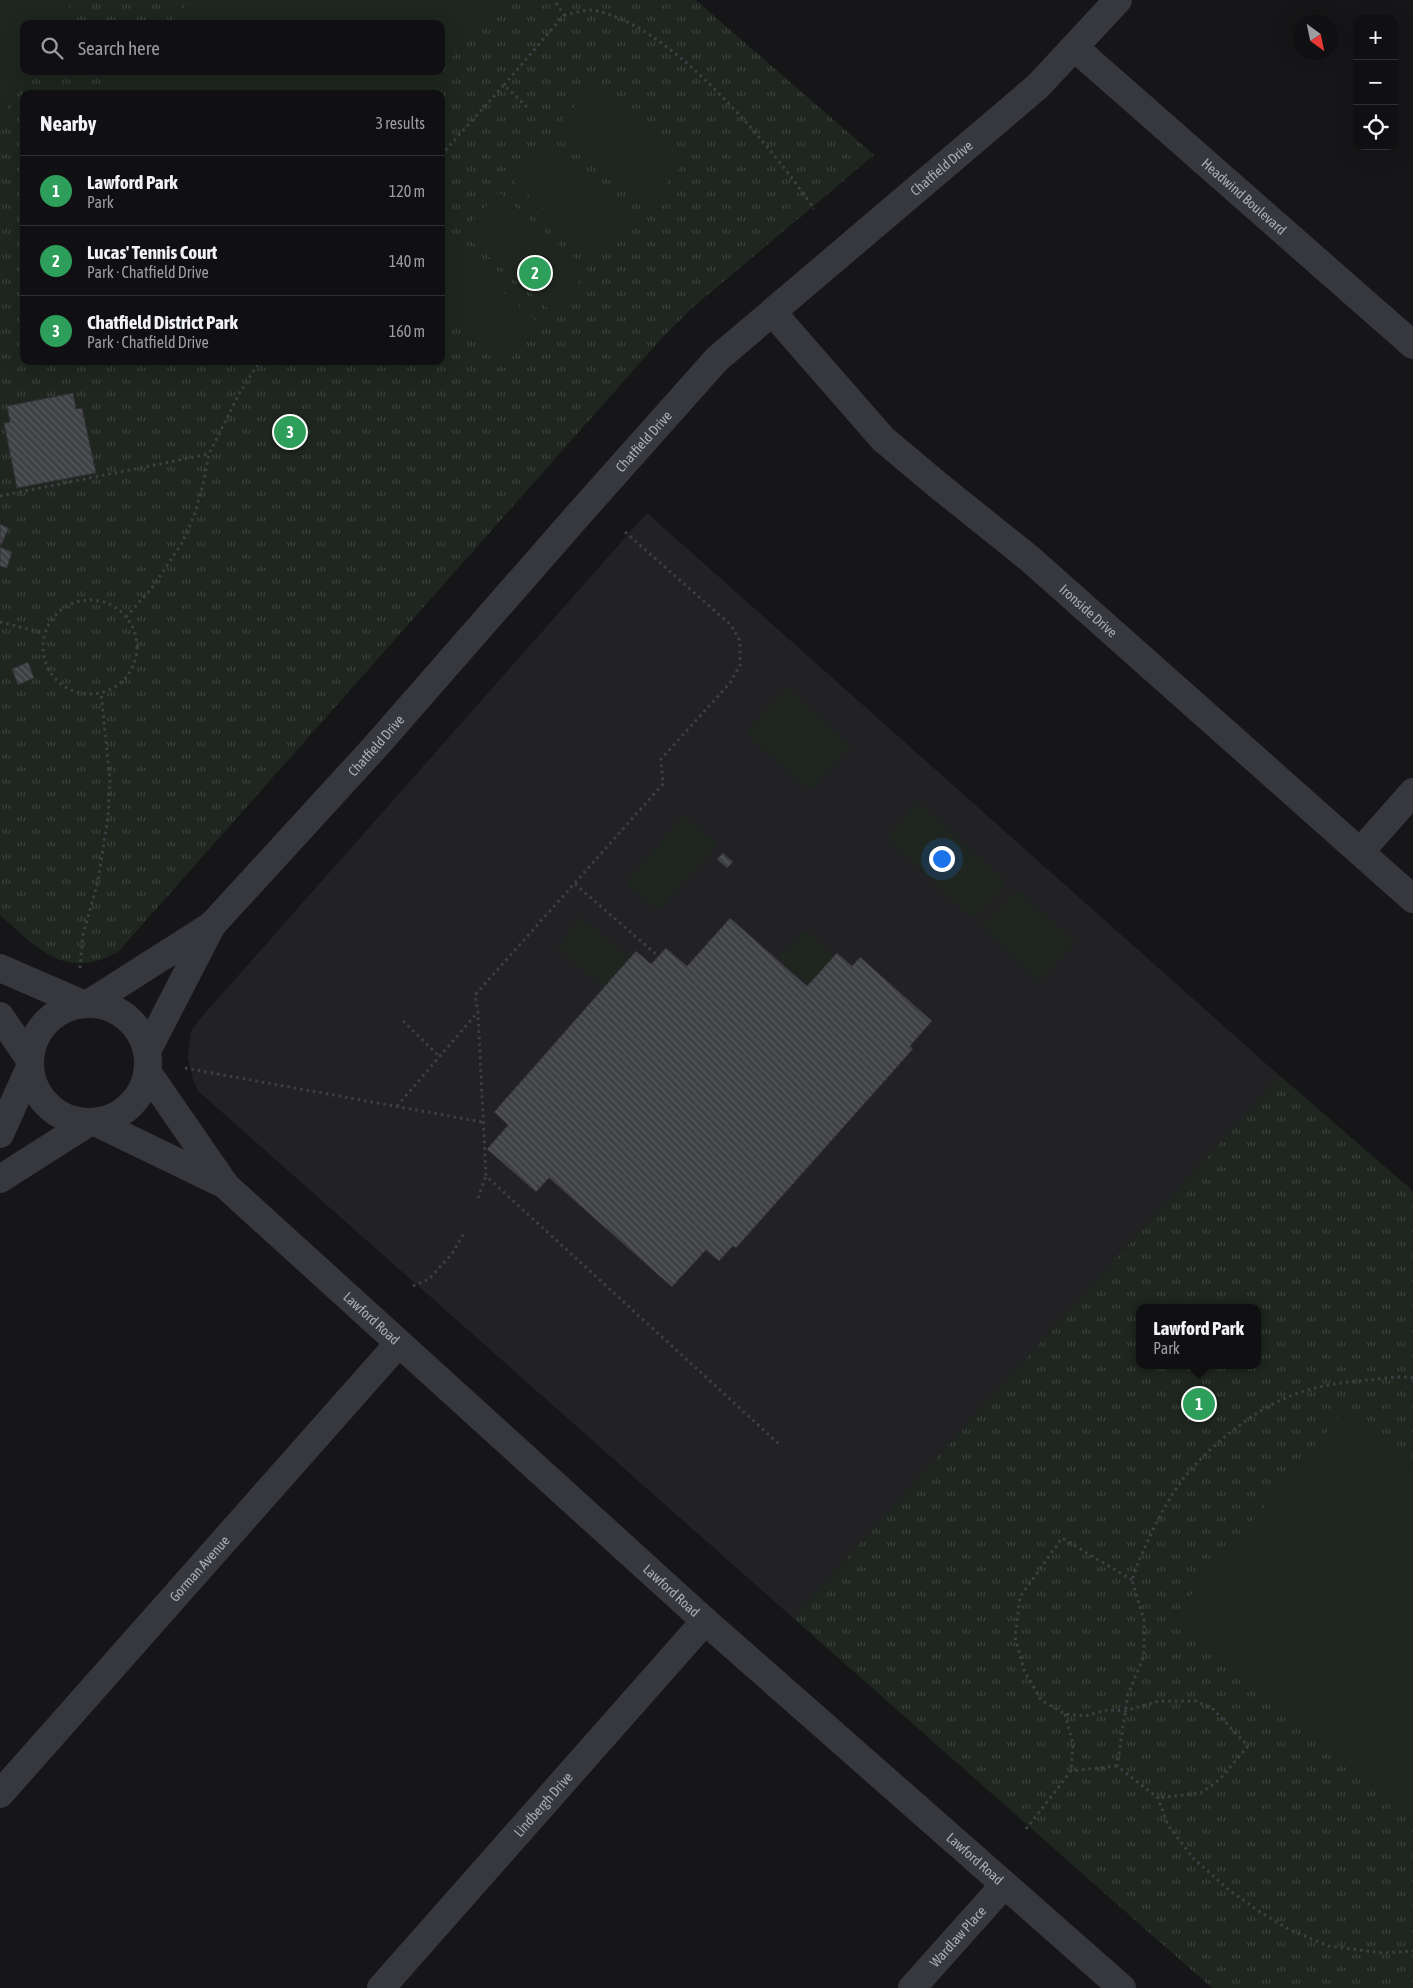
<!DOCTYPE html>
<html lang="en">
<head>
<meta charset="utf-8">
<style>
	:root { --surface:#101012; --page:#1e1e20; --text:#f1f3f6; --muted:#9c9d9f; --line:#303032; --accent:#7c3aed }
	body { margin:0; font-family:"Asap Condensed",sans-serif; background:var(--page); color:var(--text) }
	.controls { position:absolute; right:15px; top:15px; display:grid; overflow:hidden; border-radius:10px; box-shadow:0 5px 20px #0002 }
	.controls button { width:45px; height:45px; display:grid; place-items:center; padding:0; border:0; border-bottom:1px solid var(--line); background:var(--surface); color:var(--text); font:25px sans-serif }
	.compass { position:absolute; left:1293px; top:15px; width:45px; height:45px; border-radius:50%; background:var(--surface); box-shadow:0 5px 20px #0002; rotate:147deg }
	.you { position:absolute; left:941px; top:858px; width:18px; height:18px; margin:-12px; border:4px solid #fff; border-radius:50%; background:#1a73e8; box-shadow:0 0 0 8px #1a73e833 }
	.badge { display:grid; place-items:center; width:32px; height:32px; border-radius:50%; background:var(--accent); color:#fff; font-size:16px; font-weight:700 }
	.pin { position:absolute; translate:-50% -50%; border:2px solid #fff; box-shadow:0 1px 5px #0006 }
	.popup { position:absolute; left:1136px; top:1304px; width:125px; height:65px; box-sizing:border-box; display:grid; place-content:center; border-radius:10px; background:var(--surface); filter:drop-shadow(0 1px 4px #0005); font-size:16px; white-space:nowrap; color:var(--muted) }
	.popup b { font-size:19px; color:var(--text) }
	.popup::after { content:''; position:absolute; left:50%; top:100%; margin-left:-10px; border:10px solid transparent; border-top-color:var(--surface) }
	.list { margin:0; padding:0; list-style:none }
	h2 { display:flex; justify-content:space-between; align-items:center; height:65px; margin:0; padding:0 20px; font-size:21px }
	h2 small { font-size:16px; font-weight:400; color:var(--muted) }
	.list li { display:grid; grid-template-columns:32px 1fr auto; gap:15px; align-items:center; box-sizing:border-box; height:70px; padding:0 20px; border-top:1px solid var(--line) }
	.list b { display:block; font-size:19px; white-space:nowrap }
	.list p { margin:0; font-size:16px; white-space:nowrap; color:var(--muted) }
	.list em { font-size:16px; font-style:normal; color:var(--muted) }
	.icon { flex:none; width:28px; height:28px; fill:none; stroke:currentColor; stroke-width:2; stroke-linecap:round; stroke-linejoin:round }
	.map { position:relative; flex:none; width:1413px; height:1988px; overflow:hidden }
	.search { position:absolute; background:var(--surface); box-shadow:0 5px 20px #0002; left:20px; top:20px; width:425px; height:55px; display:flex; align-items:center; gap:12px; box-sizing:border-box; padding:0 18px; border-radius:10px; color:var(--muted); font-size:19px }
	.panel { position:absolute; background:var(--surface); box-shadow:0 5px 20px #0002; left:20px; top:90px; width:425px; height:275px; border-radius:10px }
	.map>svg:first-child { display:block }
	.built { fill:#222225 }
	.park { fill:url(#park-tufts); fill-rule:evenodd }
	.garden { fill:#1e261f }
	.building { fill:url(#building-back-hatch); stroke:#303034 }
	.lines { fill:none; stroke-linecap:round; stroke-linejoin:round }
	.path { stroke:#3d3f44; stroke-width:3; stroke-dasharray:2.5 4; stroke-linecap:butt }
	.minor { stroke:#37383d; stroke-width:28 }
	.tertiary { stroke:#37383d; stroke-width:28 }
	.labels { text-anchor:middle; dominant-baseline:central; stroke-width:4; stroke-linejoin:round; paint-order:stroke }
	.street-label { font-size:14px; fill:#a8adb8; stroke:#111113 }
</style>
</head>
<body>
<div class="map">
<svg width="1413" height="1988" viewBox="0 0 1413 1988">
	<defs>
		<pattern id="park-tufts" width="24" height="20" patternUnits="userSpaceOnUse" patternTransform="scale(1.25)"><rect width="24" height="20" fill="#1e261f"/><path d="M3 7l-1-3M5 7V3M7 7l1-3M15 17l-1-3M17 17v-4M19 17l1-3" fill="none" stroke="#3c433d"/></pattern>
		<pattern id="building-back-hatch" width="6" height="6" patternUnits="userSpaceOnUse" patternTransform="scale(1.25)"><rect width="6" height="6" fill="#404145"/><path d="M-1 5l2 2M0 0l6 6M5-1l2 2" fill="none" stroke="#595a5e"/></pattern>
	</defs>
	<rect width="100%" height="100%" fill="#161618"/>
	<!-- built -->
	<polygon class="built" points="647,513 1280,1076 793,1618 198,1091 193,1080 188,1058 191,1031 199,1020"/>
	<!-- park -->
	<g class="park">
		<path d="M0 0H696L874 155 692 308 662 338 119 951C67 982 38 949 0 915ZM24 24H441V71H24ZM24 94H441V361H24Z"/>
		<path d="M1280 1076 1413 1191V1988H1212L793 1618ZM1140 1308H1258V1365H1140Z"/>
	</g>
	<!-- garden -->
	<g class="garden">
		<polygon points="0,0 72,0 62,24 24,24 24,71 34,71 0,118"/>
		<polygon points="190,0 493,0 499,5 441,70 441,24 170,24"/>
		<polygon points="128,71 440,71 421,94 109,94"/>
		<polygon points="596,82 685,162 649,203 559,124"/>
		<polygon points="547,137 637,216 600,258 511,179"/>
		<polygon points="499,192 589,271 552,312 462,233"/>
		<polygon points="451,246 540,325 503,367 441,312 441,257"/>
		<polygon points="788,688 851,746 810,791 746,733"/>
		<polygon points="918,801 1007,884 973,918 888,839"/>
		<polygon points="684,816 717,844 658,911 626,883"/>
		<polygon points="1018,890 1074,943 1039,981 982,927"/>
		<polygon points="582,918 629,959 604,988 558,946"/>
		<polygon points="805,930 834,956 808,985 779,958"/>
		<polygon points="1344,1411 1413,1472 1413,1821 1175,1614"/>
	</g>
	<!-- building -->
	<g class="building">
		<polygon points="73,393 76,409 82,408 96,473 17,488 4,423 10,422 7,406"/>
		<polygon points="0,524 9,528 1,545 0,545"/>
		<polygon points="0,547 12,552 7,568 0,566"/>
		<polygon points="28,662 34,678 18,685 12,669"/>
		<polygon points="723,853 733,862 727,868 717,859"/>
		<polygon points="730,918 807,986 837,953 852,966 860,957 932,1021 910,1046 913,1049 736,1248 733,1246 719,1261 706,1250 672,1287 549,1178 536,1192 487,1149 508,1125 494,1112 636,951 651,964 666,948 687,966"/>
	</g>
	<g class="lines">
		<!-- path -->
		<g class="path">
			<path d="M564 15C572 14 582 10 590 10 666 18 773 148 814 209"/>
			<polyline points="504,85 564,15 554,0"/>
			<polyline points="441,155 504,85 530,110"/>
			<polyline points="0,496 209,454"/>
			<polyline points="625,532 731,625 740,641 740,665 730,683 661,759 663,784 475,995 478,1013 486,1176 779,1444"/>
			<circle cx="90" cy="647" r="47"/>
			<polyline points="126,617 152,588 182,543 194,516 203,485 209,454 240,392 260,361"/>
			<polyline points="0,622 44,633"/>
			<polyline points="575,884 658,956"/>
			<polyline points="80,968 83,935 98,881 108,817 110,780 101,692"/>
			<polyline points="403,1021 440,1057"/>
			<polyline points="185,1068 482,1122"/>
			<polyline points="397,1106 477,1013"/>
			<polyline points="478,1198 486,1176"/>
			<polyline points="413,1286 429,1279 452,1254 464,1233"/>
			<path d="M1413 1378C1399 1375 1382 1379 1368 1380 1348 1382 1327 1384 1308 1390 1262 1402 1212 1443 1183 1479 1165 1502 1141 1552 1132 1580L1144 1620V1656L1128 1694 1117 1766 1158 1798 1168 1825 1193 1858 1229 1890 1257 1910 1290 1930 1329 1946 1382 1953 1413 1951"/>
			<polyline points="1132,1580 1062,1538 1020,1597 1015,1637 1024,1670 1041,1700 1065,1714 1085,1716 1107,1710 1125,1711 1159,1701 1196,1701 1213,1709 1248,1746 1220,1779 1201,1793 1158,1798"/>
			<polyline points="1065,1714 1073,1744 1071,1771"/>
			<polyline points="1026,1829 1071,1771 1117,1766"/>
		</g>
		<!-- minor -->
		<g class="minor">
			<path id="s1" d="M1075 48 1413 345"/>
			<path id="s2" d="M773 313 883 439 939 486 1030 559 1413 899"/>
			<polyline points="1360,852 1413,792"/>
			<polyline points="88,1004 212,925"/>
			<path id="s3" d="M147 1051 212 925 376 746 579 514 717 359 1038 86 1118 0"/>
			<path id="s4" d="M0 1794 399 1343"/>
			<path id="s5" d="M381 1988 705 1621"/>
			<path id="s6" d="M912 1988 1004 1885"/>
		</g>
		<!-- tertiary -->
		<g class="tertiary">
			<polyline points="0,968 83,1004"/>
			<circle cx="89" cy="1063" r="59"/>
			<polyline points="0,1016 30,1060"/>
			<path id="s7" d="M148 1073 226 1186 705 1621 1122 1988"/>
			<polyline points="95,1122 225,1185"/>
			<polyline points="0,1134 30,1067"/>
			<polyline points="0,1179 88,1123"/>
		</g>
	</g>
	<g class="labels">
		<!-- street labels -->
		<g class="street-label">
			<text stroke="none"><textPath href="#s3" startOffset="1195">Chatfield Drive</textPath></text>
			<text stroke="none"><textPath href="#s1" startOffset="225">Headwind Boulevard</textPath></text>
			<text stroke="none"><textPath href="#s3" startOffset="790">Chatfield Drive</textPath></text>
			<text stroke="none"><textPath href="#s2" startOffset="435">Ironside Drive</textPath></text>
			<text stroke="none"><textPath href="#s3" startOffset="385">Chatfield Drive</textPath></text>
			<text stroke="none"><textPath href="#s7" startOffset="334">Lawford Road</textPath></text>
			<text stroke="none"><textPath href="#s4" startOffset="301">Gorman Avenue</textPath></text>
			<text stroke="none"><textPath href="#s7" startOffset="739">Lawford Road</textPath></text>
			<text stroke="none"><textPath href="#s5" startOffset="245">Lindbergh Drive</textPath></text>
			<text stroke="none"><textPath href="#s7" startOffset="1144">Lawford Road</textPath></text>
			<text stroke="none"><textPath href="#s6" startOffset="69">Wardlaw Place</textPath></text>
		</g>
	</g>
</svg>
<div class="controls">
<button>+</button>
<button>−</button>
<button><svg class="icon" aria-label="locate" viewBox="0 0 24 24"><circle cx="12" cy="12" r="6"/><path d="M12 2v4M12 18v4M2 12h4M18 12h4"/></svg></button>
</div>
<svg class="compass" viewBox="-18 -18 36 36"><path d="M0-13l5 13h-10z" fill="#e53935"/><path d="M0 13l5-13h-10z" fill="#9c9d9f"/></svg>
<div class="you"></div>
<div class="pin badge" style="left:1199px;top:1404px;background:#2e9e5b">1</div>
<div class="popup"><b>Lawford Park</b>Park</div>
<div class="pin badge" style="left:535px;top:273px;background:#2e9e5b">2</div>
<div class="pin badge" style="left:290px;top:432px;background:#2e9e5b">3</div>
<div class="search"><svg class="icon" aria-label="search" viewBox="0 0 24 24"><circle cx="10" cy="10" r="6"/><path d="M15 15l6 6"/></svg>Search here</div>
<section class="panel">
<h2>Nearby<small>3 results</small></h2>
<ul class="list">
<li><span class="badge" style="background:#2e9e5b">1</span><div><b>Lawford Park</b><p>Park</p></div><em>120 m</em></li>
<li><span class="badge" style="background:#2e9e5b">2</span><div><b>Lucas' Tennis Court</b><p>Park · Chatfield Drive</p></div><em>140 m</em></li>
<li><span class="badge" style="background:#2e9e5b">3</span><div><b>Chatfield District Park</b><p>Park · Chatfield Drive</p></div><em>160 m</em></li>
</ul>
</section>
</div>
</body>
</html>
